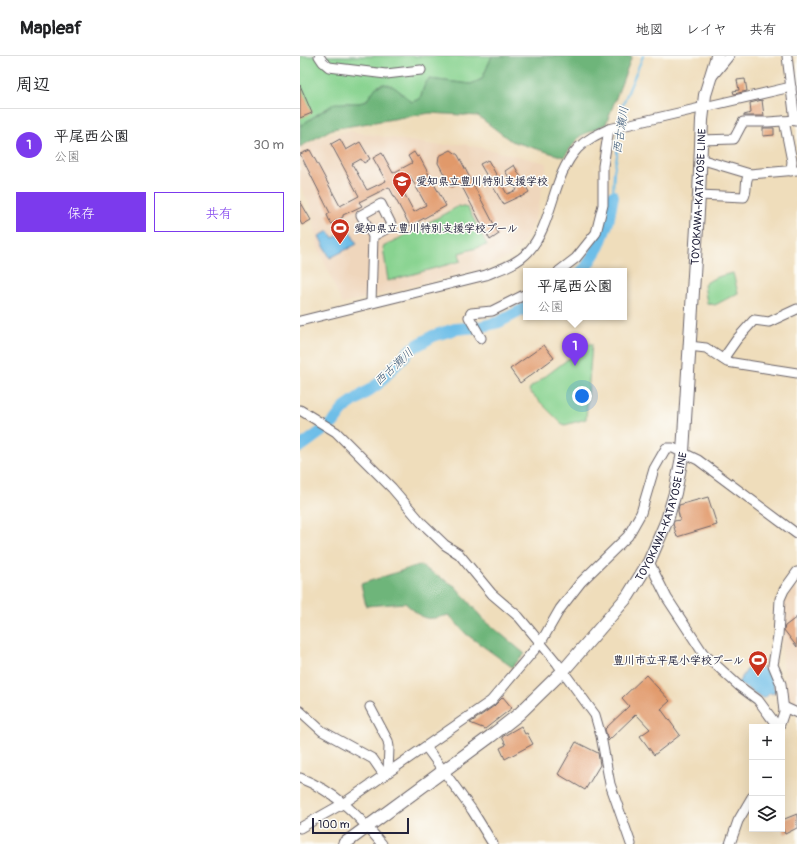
<!DOCTYPE html>
<html lang="ja">
<head>
<meta charset="utf-8">
<style>
	:root { --surface:#fff; --page:#f2f2f2; --text:#202124; --muted:#757577; --line:#e0e0e0; --accent:#7c3aed }
	body { margin:0; font-family:Pangolin,"Klee One",sans-serif; background:var(--page); color:var(--text) }
	.controls { position:absolute; right:12px; bottom:12px; display:grid; overflow:hidden; border-radius:0px; box-shadow:0 4px 16px #0002 }
	.controls button { width:36px; height:36px; display:grid; place-items:center; padding:0; border:0; border-bottom:1px solid var(--line); background:var(--surface); color:var(--text); font:20px sans-serif }
	.scale { position:absolute; left:12px; bottom:10px; width:97px; box-sizing:border-box; padding-left:4px; border:2px solid #22223b; border-top:0; font-size:11px; line-height:14px; white-space:nowrap; color:#22223b; -webkit-text-stroke:3px #fdfcf7; paint-order:stroke }
	.you { position:absolute; left:282px; top:340px; width:14px; height:14px; margin:-10px; border:3px solid #fff; border-radius:50%; background:#1a73e8; box-shadow:0 0 0 6px #1a73e833 }
	.badge { display:grid; place-items:center; width:26px; height:26px; border-radius:50%; background:var(--accent); color:#fff; font-size:13px; font-weight:700 }
	.pin { position:absolute; translate:-50% -33px; filter:drop-shadow(0 1px 2px #0008) }
	.pin::after { content:''; position:absolute; top:21px; width:14px; height:12px; background:inherit; clip-path:polygon(0 0,100% 0,50% 100%) }
	.popup { position:absolute; left:223px; top:212px; width:104px; height:52px; box-sizing:border-box; display:grid; place-content:center; border-radius:0px; background:var(--surface); filter:drop-shadow(0 1px 3px #0005); font-size:13px; white-space:nowrap; color:var(--muted) }
	.popup b { font-size:15px; color:var(--text) }
	.popup::after { content:''; position:absolute; left:50%; top:100%; margin-left:-8px; border:8px solid transparent; border-top-color:var(--surface) }
	.list { margin:0; padding:0; list-style:none }
	h2 { display:flex; justify-content:space-between; align-items:center; height:52px; margin:0; padding:0 16px; font-size:17px }
	h2 small { font-size:13px; font-weight:400; color:var(--muted) }
	.list li { display:grid; grid-template-columns:26px 1fr auto; gap:12px; align-items:center; box-sizing:border-box; height:72px; padding:0 16px; border-top:1px solid var(--line) }
	.list b { display:block; font-size:15px; white-space:nowrap }
	.list p { margin:0; font-size:13px; white-space:nowrap; color:var(--muted) }
	.list em { font-size:13px; font-style:normal; color:var(--muted) }
	.actions { display:flex; gap:8px; padding:12px 16px }
	.actions a { flex:1; padding:9px 0; border:1px solid var(--accent); border-radius:0px; text-align:center; font-size:14px; color:var(--accent) }
	.actions .main { background:var(--accent); color:#fff }
	.icon { flex:none; width:22px; height:22px; fill:none; stroke:currentColor; stroke-width:2; stroke-linecap:round; stroke-linejoin:round }
	.map { position:relative; flex:none; width:497px; height:788px; overflow:hidden }
	header { display:flex; align-items:center; gap:24px; box-sizing:border-box; height:56px; padding:0 20px; background:var(--surface); border-bottom:1px solid var(--line) }
	header strong { font-size:19px }
	nav { display:flex; gap:22px; margin-inline-start:auto; font-size:14px }
	main { display:flex }
	aside { flex:1; background:var(--surface) }
	.map>svg:first-child { display:block }
	.built { fill:#efd6bc }
	.green { fill:#88d390; stroke:#557a66 }
	.forest { fill:#6eb57a; stroke:#486c5a }
	.water { fill:#6dbee8; stroke:#487092 }
	.lines { fill:none; stroke-linecap:round; stroke-linejoin:round }
	.stream { stroke:#6dbee8; stroke-width:2 }
	.river { stroke:#6dbee8; stroke-width:12 }
	.building { fill:#e1996b; fill-rule:evenodd }
	.minor-casing { stroke:#6a6368; stroke-width:11 }
	.major-casing { stroke:#6a6368; stroke-width:14 }
	.minor { stroke:#fff; stroke-width:9 }
	.major { stroke:#fff; stroke-width:12 }
	.labels { text-anchor:middle; dominant-baseline:central; stroke-width:3; stroke-linejoin:round; paint-order:stroke }
	.poi-label { font-size:11px; font-weight:bold; fill:#22223b; stroke:#fdfcf7; text-anchor:start }
	.street-label { font-size:11px; fill:#22223b; stroke:#fdfcf7 }
	.water-label { font-size:12px; font-style:italic; fill:#3c5978; stroke:#fdfcf7 }
</style>
</head>
<body>
<header>
<strong>Mapleaf</strong>
<nav><a>地図</a><a>レイヤ</a><a>共有</a></nav>
</header>
<main>
<aside>
<h2>周辺<small></small></h2>
<ul class="list">
<li><span class="badge">1</span><div><b>平尾西公園</b><p>公園</p></div><em>30 m</em></li>
</ul>
<div class="actions"><a class="main">保存</a><a>共有</a></div>
</aside>
<div class="map">
<svg width="497" height="788" viewBox="0 0 497 788">
	<rect width="100%" height="100%" fill="#fdfcf7"/>
	<filter id="ink" filterUnits="userSpaceOnUse"><feTurbulence type="fractalNoise" baseFrequency=".025" numOctaves="2"/><feDisplacementMap in="SourceGraphic" scale="8" xChannelSelector="R" yChannelSelector="G"/><feConvolveMatrix kernelMatrix="1 2 1 2 8 2 1 2 1" color-interpolation-filters="sRGB"/></filter>
	<filter id="wash" filterUnits="userSpaceOnUse"><feTurbulence type="fractalNoise" baseFrequency=".012" numOctaves="4" result="noise"/><feDisplacementMap in="SourceGraphic" scale="16" xChannelSelector="R" yChannelSelector="G"/><feGaussianBlur stdDeviation="0.9" result="paint"/><feColorMatrix in="noise" values="0 0 0 0 0 0 0 0 0 0 0 0 0 0 0 0 0 1.4 0 .05"/><feComposite in="paint" operator="in"/></filter>
	<g filter="url(#wash)">
		<rect width="100%" height="100%" fill="#efddbb"/>
		<!-- built -->
		<g class="built">
			<polygon points="50,75 135,89 164,88 247,107 238,153 226,184 209,201 184,212 42,248 18,191 11,153 0,129 0,92 26,79"/>
			<polygon points="497,530 497,657 488,651 481,590 483,550 491,535"/>
		</g>
		<!-- green -->
		<g class="green">
			<path d="M0 0H192L182 23 171 28 129 23C123 29 123 36 119 43L111 46C103 38 85 19 75 33 70 39 67 46 59 47 54 48 49 46 44 47 27 49 14 61 0 70Z"/>
			<polygon points="159,150 168,152 187,189 159,197 161,205 88,225 83,191"/>
			<path d="M433 217 438 237 415 249 407 247 404 229C411 222 423 219 433 217Z"/>
			<polygon points="288,288 292,288 286,363 265,369 261,367 229,335 230,332"/>
		</g>
		<!-- forest -->
		<g class="forest">
			<path d="M192 0H332L306 68 280 80 264 101 211 85 178 60 130 57 32 73 0 91V70L35 47H60L67 44 76 31 85 28 94 31 103 38 111 46 120 43C123 36 123 29 129 23L171 28 182 23Z"/>
			<path d="M119 509 155 530 183 563 225 598 212 611 166 578 149 559C123 565 125 564 105 547L66 550 61 528Z"/>
		</g>
		<!-- water -->
		<g class="water">
			<polygon points="49,174 57,188 30,202 19,180 29,175 33,182"/>
			<polygon points="452,606 467,615 472,616 476,625 473,632 476,634 473,638 470,637 465,642 463,642 438,627"/>
		</g>
		<g class="lines">
			<!-- stream -->
			<g class="stream">
				<polyline points="320,67 323,48 343,0"/>
				<polyline points="313,140 314,115 317,100 317,83 319,73"/>
			</g>
			<!-- river -->
			<g class="river">
				<polyline points="282,215 285,213 299,190 308,166 313,140"/>
				<polyline points="0,391 33,367 45,351 78,328 111,293 133,280 155,273 180,271 199,266 226,252"/>
			</g>
		</g>
		<g id="blocks">
			<!-- building -->
			<g class="building">
				<polygon points="445,23 447,35 434,38 433,35 439,34 437,24"/>
				<polygon points="0,29 12,57 0,62"/>
				<polygon points="462,44 464,60 444,60 444,59 451,57 450,47"/>
				<polygon points="463,72 474,72 474,79 463,80"/>
				<path d="M40 83 46 94 60 86 70 103 64 107 61 103 52 108 67 134 86 125 73 102 82 97 93 117 112 107 108 100 114 96 117 101 119 100 146 150 110 170 89 131 59 146 62 150 43 159V161L31 168 27 159 30 157 0 98 10 94 40 150 59 140 31 88ZM110 120 126 149 114 156 98 126Z"/>
				<polygon points="151,94 158,99 199,178 190,184 160,127 151,131 138,107 139,100"/>
				<polygon points="188,104 207,138 217,134 205,115 214,109 229,136 221,141 220,140 203,148 180,108"/>
				<polygon points="0,145 11,164 2,169 0,165"/>
				<polygon points="244,289 254,302 220,327 210,313"/>
				<polygon points="408,441 417,469 377,481 373,468 374,465 380,464 378,455 379,449"/>
				<polygon points="497,561 497,591 484,574 485,570"/>
				<polygon points="346,619 370,645 361,653 380,679 354,699 340,680 350,673 336,658 308,685 305,673 329,650 322,642"/>
				<polygon points="203,641 212,652 185,673 170,667 194,650"/>
				<polygon points="221,670 225,678 227,677 233,688 205,703 200,692 206,689 202,681"/>
				<polygon points="276,686 298,697 300,709 285,734 258,718"/>
				<polygon points="497,758 497,772 485,778 482,771 482,764"/>
			</g>
		</g>
	</g>
	<g filter="url(#ink)">
		<use href="#blocks" fill-opacity="0" stroke="#6a6368" stroke-width="1"/>
		<g class="lines">
			<defs>
				<g id="minor">
					<polyline points="19,0 23,6 29,11 86,18 121,14"/>
					<polyline points="487,0 495,65"/>
					<polyline points="411,22 429,0"/>
					<polyline points="484,65 492,105 491,115"/>
					<polyline points="401,84 434,83 443,66 468,66 497,64"/>
					<polyline points="400,103 450,118"/>
					<path d="M399 139 444 141C448 134 444 123 450 118L497 114"/>
					<polyline points="259,215 276,202 296,177 303,149 303,110 309,73"/>
					<polyline points="71,247 73,180 61,159 81,148 92,170 73,180"/>
					<path d="M0 265 186 219C200 213 217 208 228 196 254 167 251 121 278 92 287 83 298 78 309 73L491 31"/>
					<polyline points="181,282 169,261 171,257 192,255 226,238"/>
					<polyline points="389,290 406,292 427,306 497,317"/>
					<polyline points="423,303 437,283 454,264 469,266 497,253"/>
					<polyline points="0,354 36,376 92,432 121,466 145,489 159,498 192,538 219,561 257,607 295,659 301,680 310,728 331,788"/>
					<polyline points="349,506 367,542 403,597 439,630 458,644 478,671"/>
					<polyline points="70,651 88,685 89,691 88,716"/>
					<polyline points="484,651 497,657"/>
					<polyline points="0,655 22,675 73,703 84,719"/>
					<polyline points="479,671 484,656 481,628 473,609 478,580 480,543 484,534 497,516"/>
					<polyline points="126,691 172,754 193,788"/>
					<path d="M0 722C36 736 57 758 82 788"/>
					<polyline points="0,772 44,747 191,645 241,586 260,553 281,526 328,480 341,457 354,413 366,392 373,392 398,404 497,478"/>
					<polyline points="430,788 438,765 452,741"/>
				</g>
				<g id="major">
					<path id="s1" d="M44 788 191 680 219 658 263 615 328 540 349 506 367 464 375 437 383 396 399 139 402 64 405 39 417 0"/>
				</g>
			</defs>
			<!-- minor casing -->
			<use href="#minor" class="minor-casing"/>
			<!-- major casing -->
			<use href="#major" class="major-casing"/>
			<!-- minor -->
			<use href="#minor" class="minor"/>
			<!-- major -->
			<use href="#major" class="major"/>
		</g>
	</g>
	<!-- icons -->
	<defs>
		<symbol id="school-pin" viewBox="-11 -11 22 30"><path d="M0 17L-7.5 6A9.5 9.5 0 1 1 7.5 6Z" fill="#c8321e" stroke="#fdfcf7"/><path d="M0-5L7-2L0 1L-7-2ZM-4 1L0 2.5L4 1V4Q0 6-4 4Z" fill="#fff"/></symbol>
		<symbol id="stadium-pin" viewBox="-11 -11 22 30"><path d="M0 17L-7.5 6A9.5 9.5 0 1 1 7.5 6Z" fill="#c8321e" stroke="#fdfcf7"/><path d="M0-5a6.5 5 0 1 0 0 10a6.5 5 0 1 0 0-10ZM-3.5-1.8h7v3.6h-7Z" fill="#fff"/></symbol>
	</defs>
	<g fill-rule="evenodd">
		<use href="#school-pin" x="91" y="114" width="22" height="30"/>
		<use href="#stadium-pin" x="29" y="161" width="22" height="30"/>
		<use href="#stadium-pin" x="447" y="593" width="22" height="30"/>
	</g>
	<g class="labels">
		<!-- poi labels -->
		<g class="poi-label">
			<text x="116" y="125">愛知県立豊川特別支援学校</text>
			<text x="54" y="172">愛知県立豊川特別支援学校プール</text>
			<text x="444" y="604" text-anchor="end">豊川市立平尾小学校プール</text>
		</g>
		<!-- street labels -->
		<g class="street-label">
			<text stroke="none"><textPath href="#s1" startOffset="790">TOYOKAWA-KATAYOSE LINE</textPath></text>
			<text stroke="none"><textPath href="#s1" startOffset="466">TOYOKAWA-KATAYOSE LINE</textPath></text>
		</g>
		<!-- water labels -->
		<g class="water-label">
			<text transform="translate(321 74) rotate(-81)">西古瀬川</text>
			<text transform="translate(94 311) rotate(-43)">西古瀬川</text>
		</g>
	</g>
</svg>
<div class="controls">
<button>+</button>
<button>−</button>
<button><svg class="icon" aria-label="layers" viewBox="0 0 24 24"><path d="M12 4l9 5-9 5-9-5zM3 14l9 5 9-5"/></svg></button>
</div>
<div class="scale">100 m</div>
<div class="you"></div>
<div class="pin badge" style="left:275px;top:310px">1</div>
<div class="popup"><b>平尾西公園</b>公園</div>
</div>
</main>
</body>
</html>
